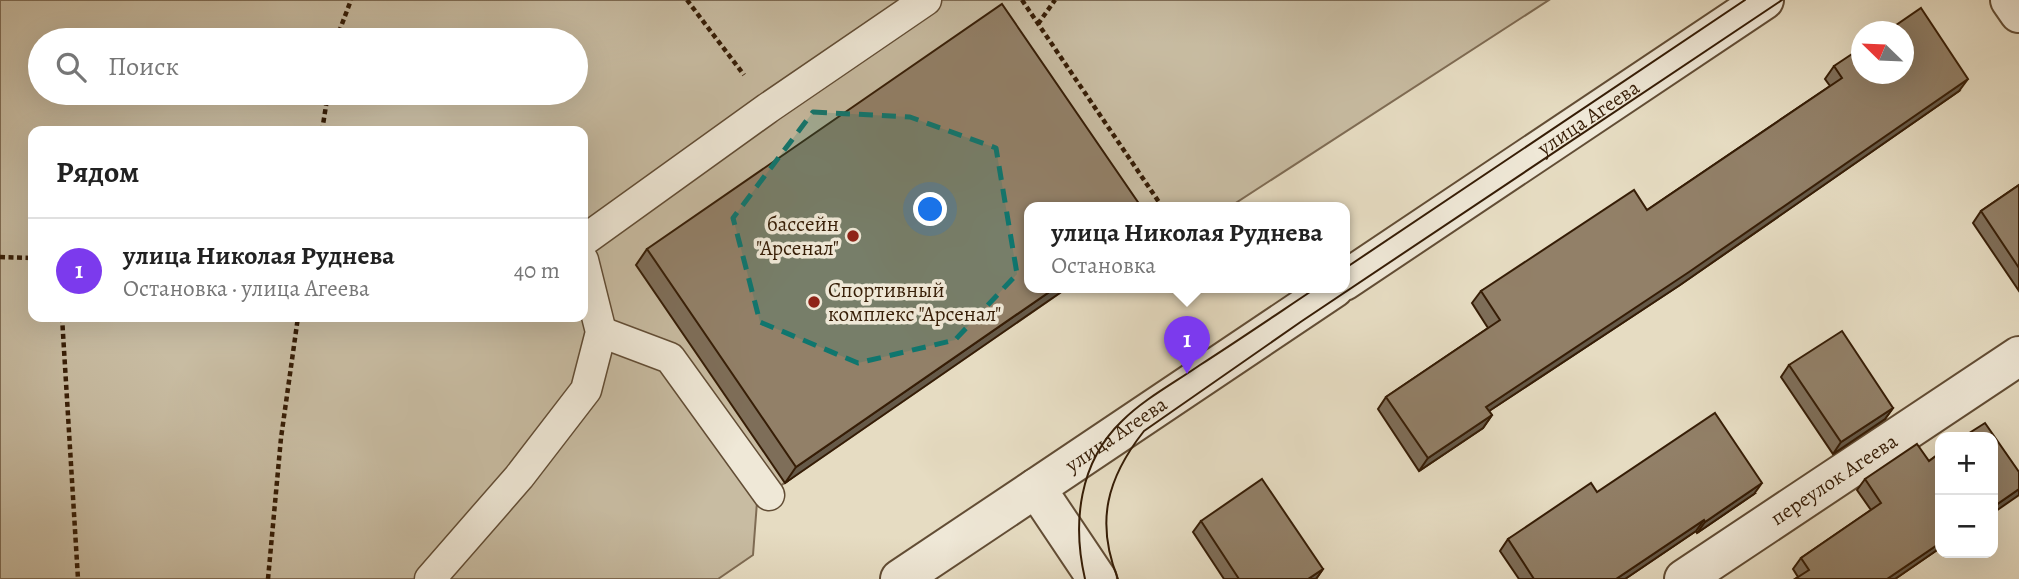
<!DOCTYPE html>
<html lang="ru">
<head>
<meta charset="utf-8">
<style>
	:root { --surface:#fff; --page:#f6f6f6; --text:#222; --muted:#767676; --line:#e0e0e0; --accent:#7c3aed }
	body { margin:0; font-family:Alegreya,serif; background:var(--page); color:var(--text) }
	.controls { position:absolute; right:21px; bottom:21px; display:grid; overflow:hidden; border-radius:14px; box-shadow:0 7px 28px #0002 }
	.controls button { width:63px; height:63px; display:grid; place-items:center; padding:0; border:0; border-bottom:2px solid var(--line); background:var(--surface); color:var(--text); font:35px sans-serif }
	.compass { position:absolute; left:1851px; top:21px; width:63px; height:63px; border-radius:50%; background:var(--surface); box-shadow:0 7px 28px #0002; rotate:293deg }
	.you { position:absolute; left:931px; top:210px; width:24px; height:24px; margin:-18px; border:5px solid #fff; border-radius:50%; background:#1a73e8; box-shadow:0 0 0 10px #1a73e833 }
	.badge { display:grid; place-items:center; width:46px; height:46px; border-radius:50%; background:var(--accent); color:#fff; font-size:23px; font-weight:700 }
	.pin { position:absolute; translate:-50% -58px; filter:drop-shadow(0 2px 4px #0008) }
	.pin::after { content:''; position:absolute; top:37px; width:24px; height:21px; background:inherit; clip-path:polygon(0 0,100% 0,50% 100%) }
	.popup { position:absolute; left:1024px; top:202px; width:326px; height:91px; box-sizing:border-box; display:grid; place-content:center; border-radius:14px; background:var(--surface); filter:drop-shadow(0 2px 5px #0005); font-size:23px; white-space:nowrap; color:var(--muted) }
	.popup b { font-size:26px; color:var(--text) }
	.popup::after { content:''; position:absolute; left:50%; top:100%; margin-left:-14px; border:14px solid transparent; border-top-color:var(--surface) }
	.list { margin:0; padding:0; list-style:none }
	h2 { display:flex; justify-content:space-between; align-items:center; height:91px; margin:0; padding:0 28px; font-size:30px }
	h2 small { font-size:23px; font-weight:400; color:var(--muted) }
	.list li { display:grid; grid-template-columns:46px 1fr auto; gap:21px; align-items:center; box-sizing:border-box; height:105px; padding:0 28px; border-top:2px solid var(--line) }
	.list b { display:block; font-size:26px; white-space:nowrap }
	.list p { margin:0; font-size:23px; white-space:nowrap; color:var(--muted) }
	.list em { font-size:23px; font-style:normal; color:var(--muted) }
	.icon { flex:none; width:38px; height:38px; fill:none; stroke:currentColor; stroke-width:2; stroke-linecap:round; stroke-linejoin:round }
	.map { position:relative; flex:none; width:2019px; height:579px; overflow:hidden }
	.search { position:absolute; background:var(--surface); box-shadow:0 7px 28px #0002; left:28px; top:28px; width:560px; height:77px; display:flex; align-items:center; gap:18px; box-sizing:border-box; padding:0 24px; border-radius:38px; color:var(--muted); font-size:26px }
	.panel { position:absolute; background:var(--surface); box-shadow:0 7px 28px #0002; left:28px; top:126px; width:560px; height:196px; border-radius:14px }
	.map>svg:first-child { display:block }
	.green { fill:#c8bca2; stroke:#7f6c54; stroke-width:2; fill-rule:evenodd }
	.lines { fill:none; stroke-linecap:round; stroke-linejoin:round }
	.service-casing { stroke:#624d35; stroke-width:33 }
	.minor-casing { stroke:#624d35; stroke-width:42 }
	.tertiary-casing { stroke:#624d35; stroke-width:42 }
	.path { stroke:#361d06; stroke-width:4.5; stroke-dasharray:5 3.5; stroke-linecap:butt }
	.service { stroke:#efe8d7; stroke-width:30 }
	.minor { stroke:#efe8d7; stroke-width:38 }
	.tertiary { stroke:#efe8d7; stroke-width:38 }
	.tram { stroke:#361d06; stroke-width:2 }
	.wall { fill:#7e6e59; stroke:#361d06; stroke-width:2 }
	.shaded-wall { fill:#665a49; stroke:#361d06; stroke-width:2 }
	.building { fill:#928068; stroke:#361d06; stroke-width:2 }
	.marked { fill:#0f766e; fill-opacity:0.2; stroke:#0f766e; stroke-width:5; stroke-dasharray:14 9; stroke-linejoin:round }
	.poi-dot { fill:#8f2418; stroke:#efe8d7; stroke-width:2.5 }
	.labels { text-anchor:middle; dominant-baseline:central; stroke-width:7; stroke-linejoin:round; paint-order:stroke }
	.street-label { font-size:21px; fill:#361d06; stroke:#efe8d7 }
	.poi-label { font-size:21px; fill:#361d06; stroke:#efe8d7; text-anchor:end }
</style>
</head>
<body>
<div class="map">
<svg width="2019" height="579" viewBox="0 0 2019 579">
	<rect width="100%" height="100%" fill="#e6dcc2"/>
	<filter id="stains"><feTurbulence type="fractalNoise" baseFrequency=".00286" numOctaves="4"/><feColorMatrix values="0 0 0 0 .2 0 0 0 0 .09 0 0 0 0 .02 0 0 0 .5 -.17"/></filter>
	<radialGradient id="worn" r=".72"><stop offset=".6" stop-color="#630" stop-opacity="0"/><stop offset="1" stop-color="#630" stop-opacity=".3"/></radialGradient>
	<!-- green -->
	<path class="green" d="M0 0H1549L1234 204 1219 208H1030V288H1067L757 502 753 555 718 579H0ZM40 40H576V93H40ZM33 131H583V317H33Z"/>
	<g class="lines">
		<defs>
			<g id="service">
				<polyline points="583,241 768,108 926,0"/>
				<polyline points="601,332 670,358 769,495"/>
				<polyline points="430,579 519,477 586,390 601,332 583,260"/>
			</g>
			<g id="minor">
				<polyline points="2010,0 2019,13"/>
				<polyline points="900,579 1036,488"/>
				<path id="s1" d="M1684 579 2019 356"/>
			</g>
			<g id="tertiary">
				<path id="s2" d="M1344 281 1764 0"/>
				<path id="s3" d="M1097 579 1036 488 1334 288"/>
			</g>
		</defs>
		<!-- service casing -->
		<use href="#service" class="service-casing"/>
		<!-- minor casing -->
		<use href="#minor" class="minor-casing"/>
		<!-- tertiary casing -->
		<use href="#tertiary" class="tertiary-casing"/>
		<!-- path -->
		<g class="path">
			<polyline points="687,0 744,75"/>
			<polyline points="1022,0 1163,208"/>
			<polyline points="1038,24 1055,0"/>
			<polyline points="336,40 351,0"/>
			<polyline points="322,131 328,93"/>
			<polyline points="0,257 33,258"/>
			<polyline points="62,317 78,579"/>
			<polyline points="268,579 281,438 298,317"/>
		</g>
		<!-- service -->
		<use href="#service" class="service"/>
		<!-- minor -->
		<use href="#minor" class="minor"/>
		<!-- tertiary -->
		<use href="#tertiary" class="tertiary"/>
		<!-- tram -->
		<g class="tram">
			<polyline points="1344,269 1745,0"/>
			<path d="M1085 579C1072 523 1079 462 1122 421 1144 399 1174 383 1200 365 1239 340 1277 314 1316 288"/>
			<path d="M1118 579C1095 522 1107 478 1144 431L1302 321 1782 0"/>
		</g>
	</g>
	<!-- wall -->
	<g class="wall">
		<polygon points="1834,66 1959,91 1680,285 1489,411 1492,415 1483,428 1419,471 1378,409 1386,397 1488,328 1472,303 1481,291 1647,210 1830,86 1825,79"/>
		<polygon points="2019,185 2019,291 1973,223 1981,211"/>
		<polygon points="1142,208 785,483 636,265 647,249"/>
		<polygon points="1789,365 1893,408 1885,419 1833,454 1781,377"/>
		<polygon points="1940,453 1940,548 1895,579 1795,579 1798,577 1793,569 1801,558 1871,510 1857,490 1865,479 1929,461"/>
		<polygon points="1597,492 1754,494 1697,533 1696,531 1625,579 1519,579 1500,551 1508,539"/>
		<polygon points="1201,521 1323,569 1316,579 1224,579 1193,532"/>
	</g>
	<!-- shaded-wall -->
	<g class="shaded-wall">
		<polygon points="1968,79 1959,91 1680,285 1477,419 1486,407"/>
		<polygon points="1055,288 1067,288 785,483 796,467"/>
		<polygon points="1893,408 1885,419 1833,454 1841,442"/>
		<polygon points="1492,415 1483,428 1419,471 1428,458"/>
		<polygon points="1762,483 1754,494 1697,533 1705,522"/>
		<polygon points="2019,489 2019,495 1993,513 1993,507"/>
		<polygon points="1704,520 1696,531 1625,579 1616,579"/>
		<polygon points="1940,543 1940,548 1895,579 1887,579"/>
		<polygon points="1323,569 1316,579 1308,579"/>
	</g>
	<!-- building -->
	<g class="building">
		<polygon points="1002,4 1142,208 1030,208 1030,288 1055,288 796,467 647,249"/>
		<polygon points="1921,8 1968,79 1689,272 1486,407 1492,415 1428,458 1386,397 1500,320 1481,291 1634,190 1647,210 1842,78 1834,66 1861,48 1861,74 1903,74 1903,32 1886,32"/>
		<polygon points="2019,185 2019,268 1981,211"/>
		<polygon points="1842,331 1893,408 1841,442 1789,365"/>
		<polygon points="1715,413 1762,483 1705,522 1704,520 1616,579 1534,579 1508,539 1591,483 1597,492"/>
		<polygon points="1985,423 2019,472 2019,489 1993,507 1993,437 1963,437"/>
		<polygon points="1917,444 1929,461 1940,453 1940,543 1887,579 1795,579 1809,570 1801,558 1881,503 1865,479"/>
		<polygon points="1262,479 1323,569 1308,579 1239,579 1201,521"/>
	</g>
	<!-- marked area -->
	<path class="marked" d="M813 112 910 117 996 148 1017 274 955 340 858 363 760 322 733 218Z"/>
	<!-- markers -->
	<g class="poi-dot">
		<circle cx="853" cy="236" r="7"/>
		<circle cx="814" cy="302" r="7"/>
	</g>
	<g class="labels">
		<!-- street labels -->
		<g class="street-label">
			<text stroke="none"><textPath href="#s2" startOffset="294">улица Агеева</textPath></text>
			<text stroke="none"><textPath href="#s3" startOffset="206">улица Агеева</textPath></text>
			<text stroke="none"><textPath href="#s1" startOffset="180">переулок Агеева</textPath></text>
		</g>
		<!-- poi labels -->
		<g class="poi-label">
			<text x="839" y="224">бассейн<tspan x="839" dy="24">"Арсенал"</tspan></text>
			<text x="828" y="290" text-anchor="start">Спортивный<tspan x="828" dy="24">комплекс "Арсенал"</tspan></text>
		</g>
	</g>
	<rect width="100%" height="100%" filter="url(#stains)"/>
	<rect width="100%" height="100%" fill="url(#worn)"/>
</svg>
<div class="controls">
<button>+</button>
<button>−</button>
</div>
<svg class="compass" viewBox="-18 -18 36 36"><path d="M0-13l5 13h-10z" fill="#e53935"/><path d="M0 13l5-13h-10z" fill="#767676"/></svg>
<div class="you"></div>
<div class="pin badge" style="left:1187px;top:374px">1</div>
<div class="popup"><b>улица Николая Руднева</b>Остановка</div>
<div class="search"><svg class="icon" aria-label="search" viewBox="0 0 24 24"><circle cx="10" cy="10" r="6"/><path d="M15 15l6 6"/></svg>Поиск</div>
<section class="panel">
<h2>Рядом<small></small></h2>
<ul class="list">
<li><span class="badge">1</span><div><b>улица Николая Руднева</b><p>Остановка · улица Агеева</p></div><em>40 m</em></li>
</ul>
</section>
</div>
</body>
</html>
